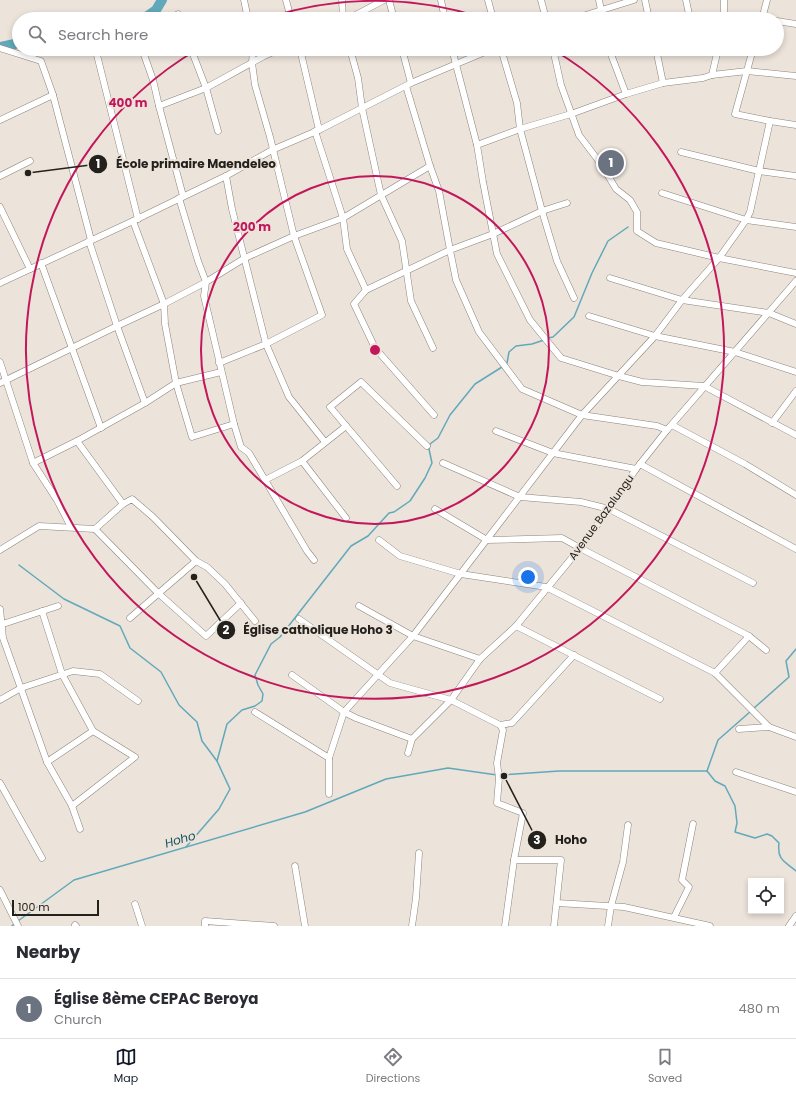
<!DOCTYPE html>
<html lang="en">
<head>
<meta charset="utf-8">
<style>
	:root { --surface:#fff; --page:#f2f2f3; --text:#2b2b33; --muted:#7c7c81; --line:#e1e1e2; --accent:#111827 }
	body { margin:0; font-family:Poppins,sans-serif; background:var(--page); color:var(--text) }
	.controls { position:absolute; right:12px; bottom:12px; display:grid; overflow:hidden; border-radius:0px; box-shadow:0 2px 6px #0003 }
	.controls button { width:36px; height:36px; display:grid; place-items:center; padding:0; border:0; border-bottom:1px solid var(--line); background:var(--surface); color:var(--text); font:20px sans-serif }
	.scale { position:absolute; left:12px; bottom:10px; width:87px; box-sizing:border-box; padding-left:4px; border:2px solid #24211d; border-top:0; font-size:11px; line-height:14px; white-space:nowrap; color:#24211d; -webkit-text-stroke:3px #ece3da; paint-order:stroke }
	.you { position:absolute; left:528px; top:577px; width:14px; height:14px; margin:-10px; border:3px solid #fff; border-radius:50%; background:#1a73e8; box-shadow:0 0 0 6px #1a73e833 }
	.badge { display:grid; place-items:center; width:26px; height:26px; border-radius:50%; background:var(--accent); color:#fff; font-size:13px; font-weight:700 }
	.pin { position:absolute; translate:-50% -50%; border:2px solid #fff; box-shadow:0 1px 4px #0006 }
	.list { margin:0; padding:0; list-style:none }
	h2 { display:flex; justify-content:space-between; align-items:center; height:52px; margin:0; padding:0 16px; font-size:17px }
	h2 small { font-size:13px; font-weight:400; color:var(--muted) }
	.list li { display:grid; grid-template-columns:26px 1fr auto; gap:12px; align-items:center; box-sizing:border-box; height:60px; padding:0 16px; border-top:1px solid var(--line) }
	.list b { display:block; font-size:15px; white-space:nowrap }
	.list p { margin:0; font-size:13px; white-space:nowrap; color:var(--muted) }
	.list em { font-size:13px; font-style:normal; color:var(--muted) }
	.icon { flex:none; width:22px; height:22px; fill:none; stroke:currentColor; stroke-width:2; stroke-linecap:round; stroke-linejoin:round }
	.map { position:relative; flex:none; width:796px; height:926px; overflow:hidden }
	.search { position:absolute; background:var(--surface); box-shadow:0 2px 6px #0003; left:12px; right:12px; top:12px; height:44px; display:flex; align-items:center; gap:10px; box-sizing:border-box; padding:0 14px; border-radius:22px; color:var(--muted); font-size:15px }
	.sheet { height:112px; background:var(--surface) }
	nav { display:flex; justify-content:space-around; align-items:center; box-sizing:border-box; height:56px; border-top:1px solid var(--line); background:var(--surface); font-size:11px; color:var(--muted) }
	nav a { display:grid; justify-items:center; gap:2px }
	nav .on { color:var(--accent) }
	.map>svg:first-child { display:block }
	.lines { fill:none; stroke-linecap:round; stroke-linejoin:round }
	.stream { stroke:#61a9ba; stroke-width:1.5 }
	.river { stroke:#61a9ba; stroke-width:10 }
	.minor-casing { stroke:#8c847b; stroke-width:7 }
	.minor { stroke:#fff; stroke-width:6 }
	.ring { fill:none; stroke:#c2185b; stroke-width:2 }
	.labels { text-anchor:middle; dominant-baseline:central; stroke-width:4; stroke-linejoin:round; paint-order:stroke }
	.street-label { font-size:11px; fill:#24211d; stroke:#ece3da }
	.water-label { font-size:12px; font-style:italic; fill:#11505c; stroke:#ece3da }
	.centre { fill:#c2185b; stroke:#ece3da; stroke-width:2 }
	.ring-label { font-size:12px; text-anchor:middle; font-weight:bold; fill:#c2185b; stroke:#ece3da; stroke-width:4; stroke-linejoin:round; paint-order:stroke }
	.leader { fill:none; stroke:#24211d; stroke-width:1.5 }
	.callout-dot { fill:#24211d; stroke:#ece3da; stroke-width:1.5 }
	.mark-label { font-size:12px; text-anchor:middle; font-weight:bold; fill:#fff }
	.callout-label { font-size:12px; text-anchor:middle; font-weight:bold; fill:#24211d; stroke:#ece3da; stroke-width:4; stroke-linejoin:round; paint-order:stroke }
</style>
</head>
<body>
<div class="map">
<svg width="796" height="926" viewBox="0 0 796 926">
	<rect width="100%" height="100%" fill="#ece3da"/>
	<g class="lines">
		<!-- stream -->
		<g class="stream">
			<polyline points="548,338 553,337 574,317 592,273 608,241 628,227"/>
			<polyline points="505,365 507,363 509,352 516,346 532,344 544,340"/>
			<polyline points="19,565 64,599 120,626 130,648 161,672 179,705 197,722 202,741 217,761 230,789 219,809 186,847"/>
			<polyline points="754,708 789,677 786,661 796,649"/>
			<polyline points="217,761 227,724 242,710 255,706 262,701 263,694 258,685 255,675 271,644 280,637 351,546 368,536 389,513 394,512 410,501 425,478 432,463 429,449 430,444 438,438 450,415 475,384 502,367"/>
			<polyline points="707,771 718,740 751,711"/>
			<path d="M501 775 559 771H707L715 781 725 786 735 806 737 823 735 832 755 838 767 834 772 836 779 843C777 860 784 861 796 871"/>
			<polyline points="18,921 74,880 305,812 386,779 448,768 497,775"/>
			<polyline points="12,926 15,923"/>
		</g>
		<!-- river -->
		<g class="river">
			<polyline points="143,19 156,10 162,0"/>
			<polyline points="0,47 19,43"/>
		</g>
		<defs>
			<g id="minor">
				<polyline points="244,0 248,19"/>
				<polyline points="286,0 291,19"/>
				<polyline points="342,0 343,19"/>
				<polyline points="389,0 394,19"/>
				<polyline points="441,0 445,19"/>
				<polyline points="488,0 493,19"/>
				<polyline points="541,0 546,19"/>
				<polyline points="599,0 601,10"/>
				<polyline points="645,0 649,19"/>
				<polyline points="686,0 690,19"/>
				<polyline points="724,0 724,19"/>
				<polyline points="178,14 180,19"/>
				<polyline points="348,19 384,0"/>
				<polyline points="573,19 634,0"/>
				<polyline points="762,19 767,0"/>
				<polyline points="777,21 796,24"/>
				<polyline points="0,48 41,61 53,95 91,240"/>
				<polyline points="142,49 153,80 159,106 183,196"/>
				<polyline points="191,49 206,88 218,131"/>
				<polyline points="300,49 319,130"/>
				<polyline points="350,49 358,78 362,108 381,195 402,241 411,301 433,348"/>
				<polyline points="402,49 411,83"/>
				<polyline points="452,49 477,145 483,182 497,254 530,320 561,358 619,376 642,382 704,386 796,435"/>
				<polyline points="501,49 517,103 520,129 542,211 557,261 574,298"/>
				<polyline points="553,49 561,85 579,135 601,164 616,189 630,200 637,212 637,231 656,243 719,258 796,273"/>
				<polyline points="609,49 626,94"/>
				<polyline points="656,49 663,83"/>
				<polyline points="696,49 697,51"/>
				<polyline points="753,49 735,114 770,121 796,125"/>
				<polyline points="97,55 138,219"/>
				<polyline points="712,75 718,49"/>
				<polyline points="406,86 430,166 439,191 450,250 366,290 354,304 375,348 434,415"/>
				<polyline points="159,106 206,88 264,56 280,49"/>
				<polyline points="0,120 53,95"/>
				<polyline points="315,131 343,218 347,249 366,290"/>
				<polyline points="477,145 520,129 571,114 626,94 663,83 703,78 712,75 747,71 796,76"/>
				<polyline points="681,152 759,171 796,176"/>
				<polyline points="0,176 30,161"/>
				<polyline points="226,176 232,209 266,344 289,397 325,442"/>
				<polyline points="662,193 746,220 796,227"/>
				<polyline points="179,198 198,261 206,282 204,296 234,424 241,447 249,453 307,551 314,560"/>
				<polyline points="567,203 542,211 493,234 450,250 456,280 479,332 522,389 582,415 657,426 667,430"/>
				<polyline points="0,207 30,269"/>
				<polyline points="133,221 164,304 165,324 176,383 192,437 234,424"/>
				<polyline points="89,241 117,326 145,403"/>
				<polyline points="41,263 101,428"/>
				<polyline points="610,278 682,300 769,313 796,324"/>
				<polyline points="0,283 133,221 226,176 272,150 319,130 411,83 492,49"/>
				<polyline points="589,316 655,336 735,352 796,372"/>
				<polyline points="0,362 33,463 57,500 71,527"/>
				<polyline points="219,363 266,344 322,315 294,236 270,137 255,85 252,63 253,49"/>
				<polyline points="0,383 117,326 164,304 206,282 245,258 294,236 343,218 430,166"/>
				<polyline points="772,423 796,391"/>
				<polyline points="672,425 745,464 796,495"/>
				<polyline points="496,431 553,453 636,469"/>
				<polyline points="77,441 123,504"/>
				<polyline points="302,461 346,518"/>
				<polyline points="33,463 77,441 145,403 176,383 221,372"/>
				<polyline points="443,463 520,497 581,502 609,509 753,583"/>
				<polyline points="640,464 796,549"/>
				<polyline points="265,480 302,461 346,426"/>
				<polyline points="397,486 330,407 361,382 427,446"/>
				<polyline points="435,509 487,540 562,538 580,548 749,636 766,650"/>
				<polyline points="95,529 158,593 206,636 241,603"/>
				<polyline points="379,540 400,556 461,574 546,587 715,673 769,727 796,737"/>
				<polyline points="0,550 39,526 95,529 123,504 132,499 153,517 196,561 207,567 225,584 255,621"/>
				<polyline points="359,606 413,636 480,659"/>
				<polyline points="0,609 3,638 47,762 72,806 80,829"/>
				<polyline points="42,611 62,674 93,731 135,757 72,806"/>
				<polyline points="130,618 196,561"/>
				<polyline points="299,619 390,683 451,700 500,725 503,730 497,763 499,778 497,803 523,813 514,860 505,926"/>
				<polyline points="0,625 58,606"/>
				<polyline points="516,626 660,699"/>
				<polyline points="715,673 749,636"/>
				<polyline points="292,675 344,712 356,718 412,739"/>
				<polyline points="0,700 21,688 73,671 100,674 138,701"/>
				<polyline points="255,712 329,758"/>
				<polyline points="500,725 512,723 574,655"/>
				<polyline points="739,729 769,727"/>
				<polyline points="408,753 412,739 451,700 480,659 516,626 580,548 609,509 636,469 667,430 796,281"/>
				<polyline points="47,762 93,731"/>
				<polyline points="736,772 796,792"/>
				<polyline points="0,783 42,858"/>
				<polyline points="329,794 329,758 344,712 413,636 582,415 655,336 682,300 719,258 746,220 750,212 770,121"/>
				<polyline points="514,860 561,860 554,926"/>
				<polyline points="295,866 305,926"/>
				<polyline points="0,890 18,926"/>
				<polyline points="557,903 624,907 710,926"/>
				<polyline points="135,904 142,926"/>
				<polyline points="674,917 689,887 682,880 693,824"/>
				<polyline points="75,925 76,926"/>
				<polyline points="205,926 205,921 274,926"/>
				<polyline points="412,926 416,898 419,853"/>
				<polyline points="608,926 611,906 623,862 628,825"/>
				<polyline points="789,926 796,916"/>
			</g>
		</defs>
		<!-- minor casing -->
		<use href="#minor" class="minor-casing"/>
		<!-- minor -->
		<use href="#minor" class="minor"/>
	</g>
	<!-- distance rings -->
	<g class="ring">
		<circle cx="375" cy="350" r="174"/>
		<path d="M267 18A349 349 0 0 1 483 18M552 49A349 349 0 1 1 198 49"/>
	</g>
	<g class="labels">
		<!-- street labels -->
		<g class="street-label">
			<text transform="translate(601 517) rotate(-54)">Avenue Bazalungu</text>
		</g>
		<!-- water labels -->
		<g class="water-label">
			<text transform="translate(180 839) rotate(-16)">Hoho</text>
		</g>
	</g>
	<circle cx="375" cy="350" r="6" class="centre"/>
	<g class="ring-label">
		<text x="128" y="107">400 m</text>
		<text x="252" y="231">200 m</text>
	</g>
	<!-- callouts -->
	<path class="leader" d="M28 173L98 164M194 577L226 630M504 776L537 840"/>
	<g class="callout-dot">
		<circle cx="28" cy="173" r="4"/>
		<circle cx="194" cy="577" r="4"/>
		<circle cx="504" cy="776" r="4"/>
		<circle cx="98" cy="164" r="10"/>
		<circle cx="226" cy="630" r="10"/>
		<circle cx="537" cy="840" r="10"/>
	</g>
	<g class="mark-label">
		<text x="98" y="168">1</text>
		<text x="226" y="634">2</text>
		<text x="537" y="844">3</text>
	</g>
	<g class="callout-label">
		<text x="196" y="168">École primaire Maendeleo</text>
		<text x="318" y="634">Église catholique Hoho 3</text>
		<text x="571" y="844">Hoho</text>
	</g>
</svg>
<div class="controls">
<button><svg class="icon" aria-label="locate" viewBox="0 0 24 24"><circle cx="12" cy="12" r="6"/><path d="M12 2v4M12 18v4M2 12h4M18 12h4"/></svg></button>
</div>
<div class="scale">100 m</div>
<div class="you"></div>
<div class="pin badge" style="left:611px;top:163px;background:#6b7280">1</div>
<div class="search"><svg class="icon" aria-label="search" viewBox="0 0 24 24"><circle cx="10" cy="10" r="6"/><path d="M15 15l6 6"/></svg>Search here</div>
</div>
<section class="sheet">
<h2>Nearby<small></small></h2>
<ul class="list">
<li><span class="badge" style="background:#6b7280">1</span><div><b>Église 8ème CEPAC Beroya</b><p>Church</p></div><em>480 m</em></li>
</ul>
</section>
<nav>
<a class="on"><svg class="icon" aria-label="map" viewBox="0 0 24 24"><path d="M3 6l6-2 6 2 6-2v14l-6 2-6-2-6 2zM9 4v14M15 6v14"/></svg>Map</a>
<a><svg class="icon" aria-label="directions" viewBox="0 0 24 24"><path d="M12 3l9 9-9 9-9-9zM9 14v-3h6M13 9l2 2-2 2"/></svg>Directions</a>
<a><svg class="icon" aria-label="saved" viewBox="0 0 24 24"><path d="M7 4h10v16l-5-4-5 4z"/></svg>Saved</a>
</nav>
</body>
</html>
